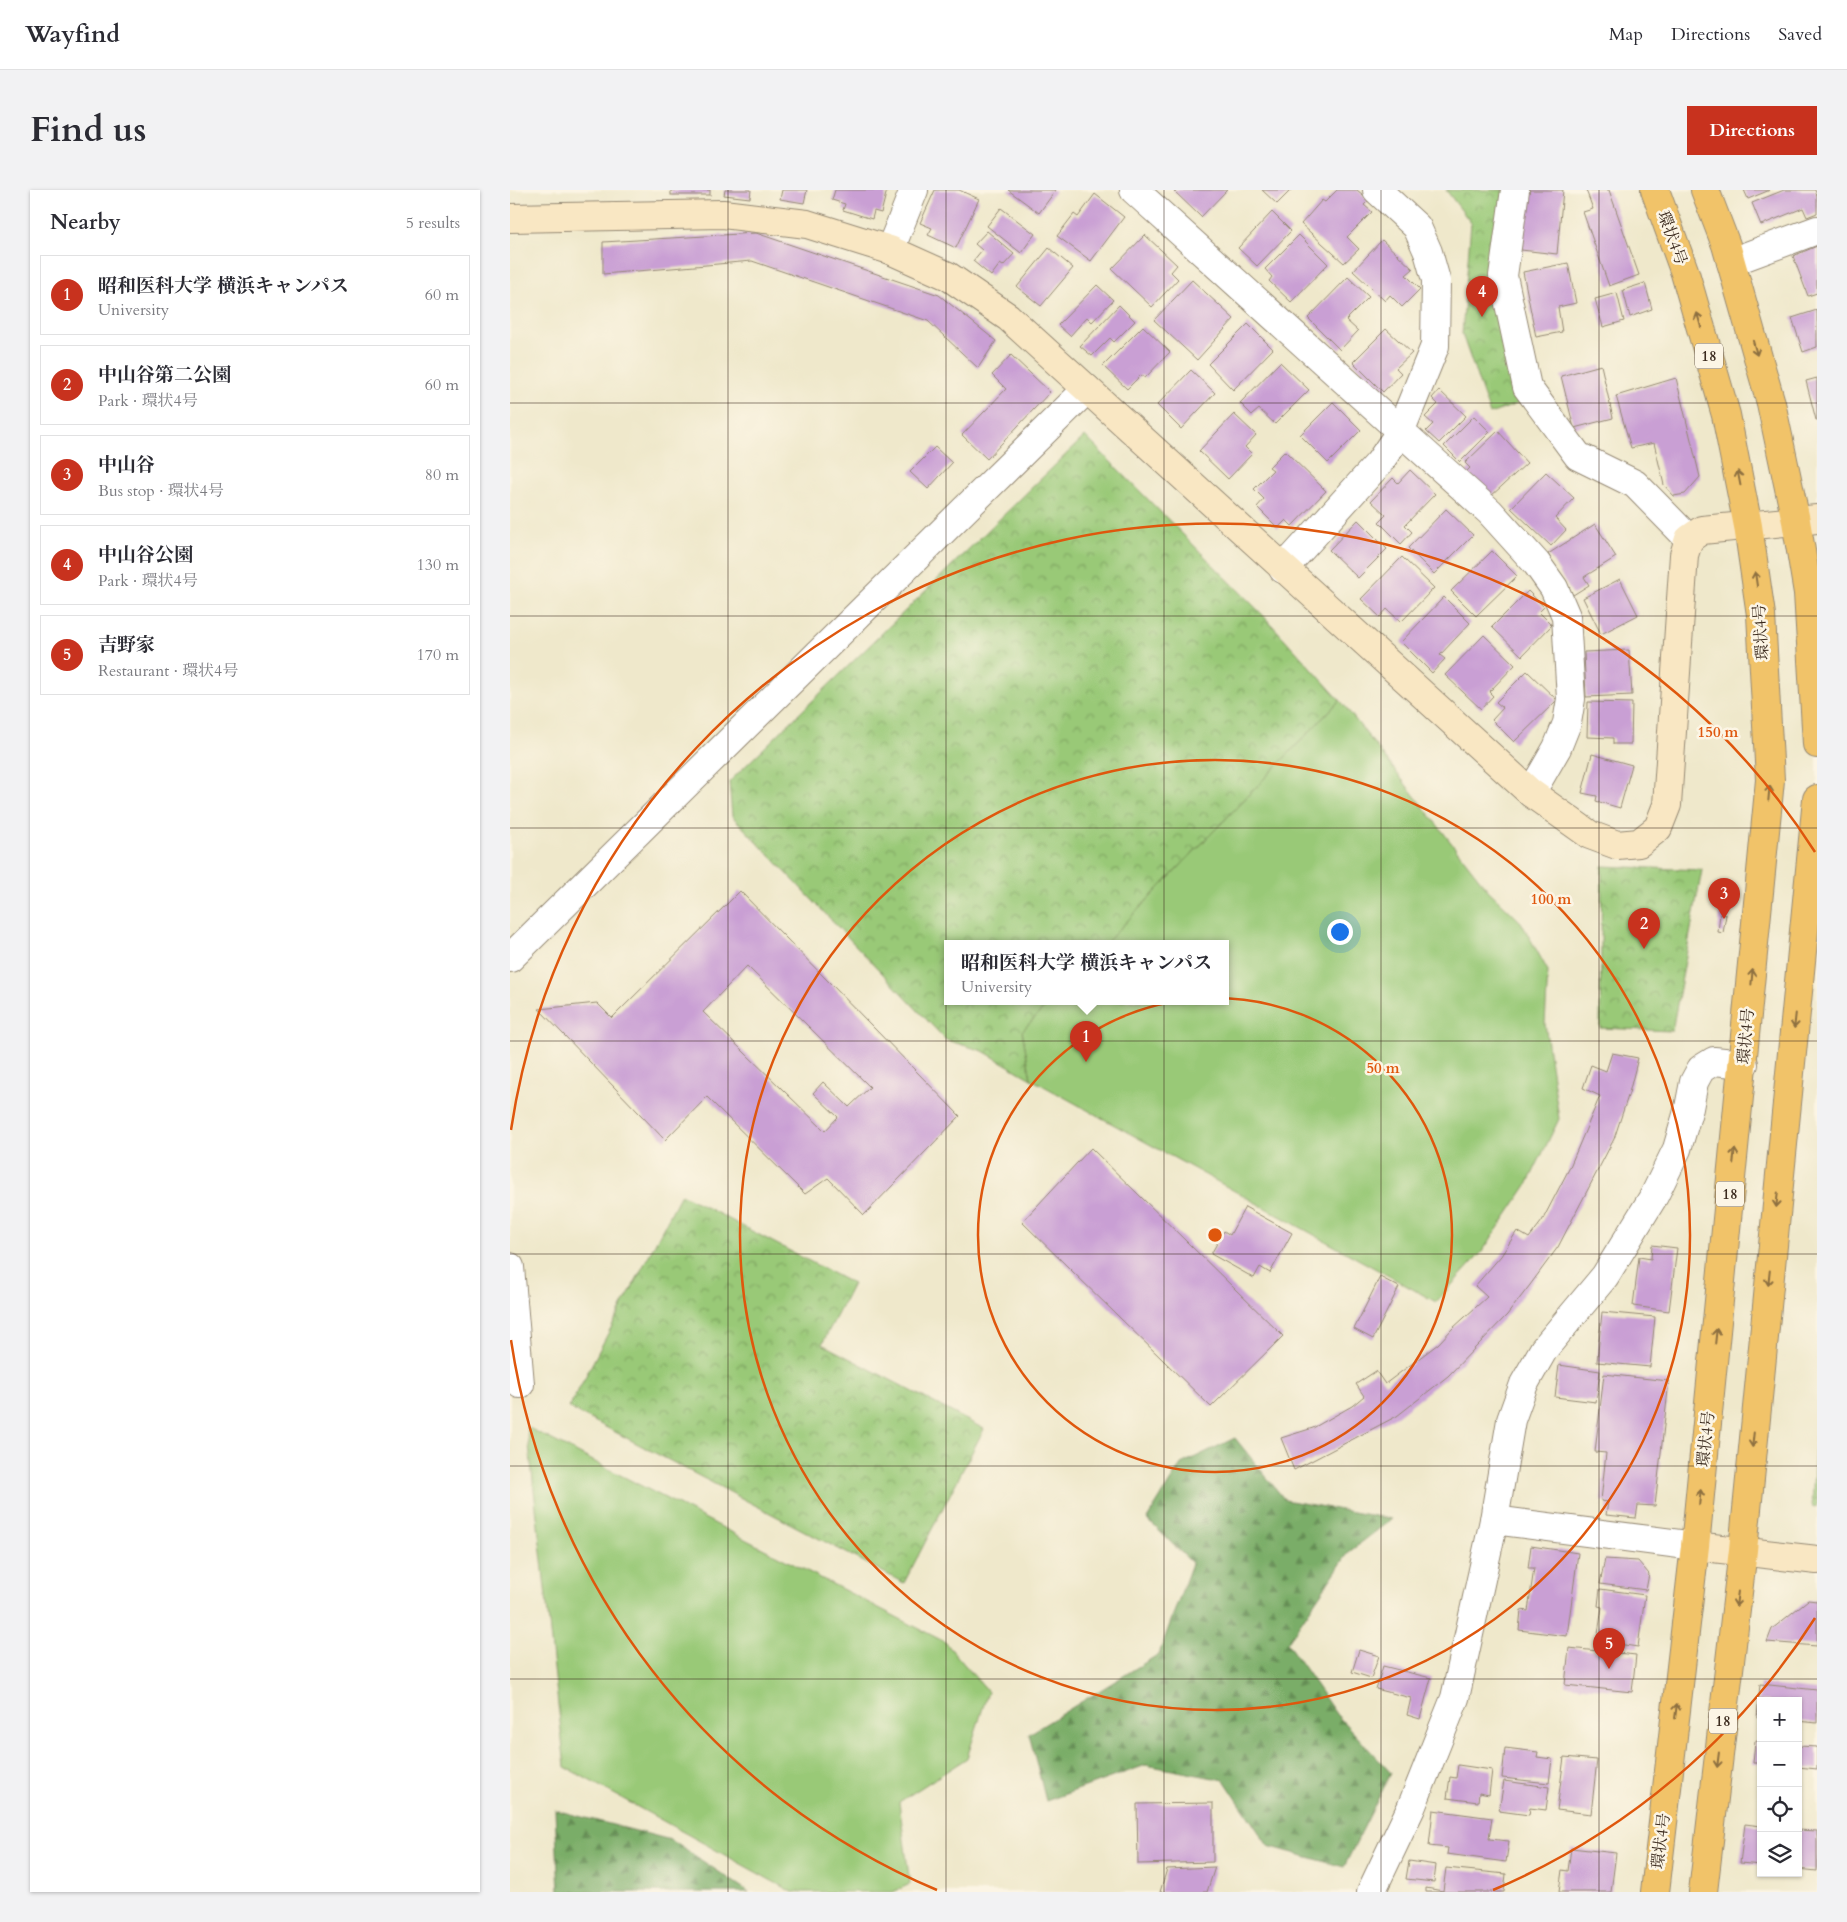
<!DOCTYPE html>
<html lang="en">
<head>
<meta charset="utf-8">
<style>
	:root { --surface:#fff; --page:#f2f2f3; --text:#2b2b33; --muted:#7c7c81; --line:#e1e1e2; --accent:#c8321e }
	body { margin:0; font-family:Cardo,"Noto Serif JP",serif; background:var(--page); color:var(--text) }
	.controls { position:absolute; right:15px; bottom:15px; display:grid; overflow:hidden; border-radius:0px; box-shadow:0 1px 4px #0004 }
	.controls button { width:45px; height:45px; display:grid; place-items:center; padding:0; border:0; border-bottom:1px solid var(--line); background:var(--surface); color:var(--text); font:25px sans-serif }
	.you { position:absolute; left:829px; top:741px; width:18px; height:18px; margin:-12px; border:4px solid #fff; border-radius:50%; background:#1a73e8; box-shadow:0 0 0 8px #1a73e833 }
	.badge { display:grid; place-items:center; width:32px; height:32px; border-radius:50%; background:var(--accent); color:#fff; font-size:16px; font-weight:700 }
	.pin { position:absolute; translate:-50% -41px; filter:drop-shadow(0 1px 2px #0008) }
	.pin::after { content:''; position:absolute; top:26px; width:18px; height:15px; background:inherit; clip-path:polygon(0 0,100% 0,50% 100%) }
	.popup { position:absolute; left:434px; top:750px; width:285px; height:65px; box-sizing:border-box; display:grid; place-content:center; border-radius:0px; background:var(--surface); filter:drop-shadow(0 1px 4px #0005); font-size:16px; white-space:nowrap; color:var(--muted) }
	.popup b { font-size:19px; color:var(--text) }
	.popup::after { content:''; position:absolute; left:50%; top:100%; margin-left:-10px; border:10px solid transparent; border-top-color:var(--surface) }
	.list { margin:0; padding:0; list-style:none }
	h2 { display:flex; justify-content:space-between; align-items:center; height:65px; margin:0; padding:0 20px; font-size:21px }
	h2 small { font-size:16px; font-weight:400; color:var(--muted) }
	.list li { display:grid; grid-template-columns:32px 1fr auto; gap:15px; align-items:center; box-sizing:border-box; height:80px; margin:0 10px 10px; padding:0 10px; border:1px solid var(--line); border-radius:0px }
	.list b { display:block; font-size:19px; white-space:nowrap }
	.list p { margin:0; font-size:16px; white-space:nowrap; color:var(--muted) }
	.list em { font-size:16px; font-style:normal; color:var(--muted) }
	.icon { flex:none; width:28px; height:28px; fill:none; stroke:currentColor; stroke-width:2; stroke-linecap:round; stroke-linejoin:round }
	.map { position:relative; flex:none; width:1307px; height:1702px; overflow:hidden; border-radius:0px }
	header { display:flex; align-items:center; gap:30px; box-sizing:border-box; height:70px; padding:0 25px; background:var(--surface); border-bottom:1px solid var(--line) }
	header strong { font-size:24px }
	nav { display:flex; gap:28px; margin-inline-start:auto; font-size:18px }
	.intro { display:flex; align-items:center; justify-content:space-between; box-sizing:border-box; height:120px; padding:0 30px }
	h1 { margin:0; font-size:35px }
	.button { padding:12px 22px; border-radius:0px; background:var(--accent); color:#fff; font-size:18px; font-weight:700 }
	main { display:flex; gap:30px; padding:0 30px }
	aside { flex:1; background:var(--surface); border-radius:0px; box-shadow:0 1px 4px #0004 }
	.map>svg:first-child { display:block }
	.green { fill:#99c977; stroke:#6a7a4a }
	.forest { fill:url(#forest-firs); stroke:#5a6c43 }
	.park { fill:url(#park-crowns); stroke:#6a7a4a }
	.building { fill:#c99fd4; fill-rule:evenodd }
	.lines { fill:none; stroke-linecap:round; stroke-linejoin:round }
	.street-casing { stroke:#958974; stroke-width:30 }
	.secondary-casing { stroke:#958974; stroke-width:30 }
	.primary-casing { stroke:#958974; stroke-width:30 }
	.street { stroke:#fff; stroke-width:28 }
	.secondary { stroke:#f9e7c3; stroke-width:28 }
	.primary { stroke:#f1c369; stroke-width:28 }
	.oneway { stroke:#8d6f40 }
	.grid { fill:none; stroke:#3b2a1e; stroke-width:1; stroke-opacity:0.55 }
	.ring { fill:none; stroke:#df570d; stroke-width:2.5 }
	.labels { text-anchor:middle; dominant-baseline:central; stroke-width:5; stroke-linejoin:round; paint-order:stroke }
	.shield { fill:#fcf5e5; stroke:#75675a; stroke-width:1 }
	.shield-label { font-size:15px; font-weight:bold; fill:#3b2a1e }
	.street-label { font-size:16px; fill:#3b2a1e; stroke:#fcf5e5 }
	.centre { fill:#df570d; stroke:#fcf5e5; stroke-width:2.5 }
	.ring-label { font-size:15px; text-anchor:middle; font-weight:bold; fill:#df570d; stroke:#fcf5e5; stroke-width:5; stroke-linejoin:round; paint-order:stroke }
</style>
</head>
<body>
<header>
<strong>Wayfind</strong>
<nav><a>Map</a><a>Directions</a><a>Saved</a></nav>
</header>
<div class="intro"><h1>Find us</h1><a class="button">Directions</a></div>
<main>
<aside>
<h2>Nearby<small>5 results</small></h2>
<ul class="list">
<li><span class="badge">1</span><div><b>昭和医科大学 横浜キャンパス</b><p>University</p></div><em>60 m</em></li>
<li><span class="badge">2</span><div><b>中山谷第二公園</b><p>Park · 環状4号</p></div><em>60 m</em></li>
<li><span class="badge">3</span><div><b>中山谷</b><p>Bus stop · 環状4号</p></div><em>80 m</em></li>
<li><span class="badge">4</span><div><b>中山谷公園</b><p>Park · 環状4号</p></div><em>130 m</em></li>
<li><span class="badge">5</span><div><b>吉野家</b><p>Restaurant · 環状4号</p></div><em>170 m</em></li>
</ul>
</aside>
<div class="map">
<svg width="1307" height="1702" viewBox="0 0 1307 1702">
	<defs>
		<pattern id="forest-firs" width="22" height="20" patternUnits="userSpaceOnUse" patternTransform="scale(1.25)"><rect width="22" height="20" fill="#7aad68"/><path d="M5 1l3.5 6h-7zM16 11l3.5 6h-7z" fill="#658d55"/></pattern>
		<pattern id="park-crowns" width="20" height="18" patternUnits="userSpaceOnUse" patternTransform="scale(1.25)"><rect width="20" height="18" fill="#99c977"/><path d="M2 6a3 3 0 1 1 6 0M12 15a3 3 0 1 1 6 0" fill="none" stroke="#7ea361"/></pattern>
	</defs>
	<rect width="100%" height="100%" fill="#fcf5e5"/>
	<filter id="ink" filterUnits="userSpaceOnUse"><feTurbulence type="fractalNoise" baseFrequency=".02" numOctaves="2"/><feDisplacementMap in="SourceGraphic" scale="10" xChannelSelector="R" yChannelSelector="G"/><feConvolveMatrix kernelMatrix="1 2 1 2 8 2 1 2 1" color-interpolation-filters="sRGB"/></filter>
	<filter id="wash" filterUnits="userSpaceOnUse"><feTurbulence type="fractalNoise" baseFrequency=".0096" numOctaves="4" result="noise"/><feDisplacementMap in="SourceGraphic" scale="20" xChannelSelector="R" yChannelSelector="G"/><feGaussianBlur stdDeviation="1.12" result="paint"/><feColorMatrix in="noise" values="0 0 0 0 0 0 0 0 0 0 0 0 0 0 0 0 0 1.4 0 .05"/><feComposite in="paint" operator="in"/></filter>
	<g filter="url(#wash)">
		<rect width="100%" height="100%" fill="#efe8cb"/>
		<!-- green -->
		<g class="green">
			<polygon points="830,510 978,700 1011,732 1038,781 1035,834 1049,929 1017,995 972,1062 926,1112 521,889 512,841 541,811 715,811 715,753 596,753"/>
			<polygon points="17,1237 435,1452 478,1502 457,1568 389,1612 400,1694 383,1702 282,1702 55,1577"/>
		</g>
		<!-- forest -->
		<g class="forest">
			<polygon points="725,1248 775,1310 882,1329 839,1362 777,1453 826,1524 881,1583 834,1677 758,1656 714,1590 636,1575 536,1611 519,1544 649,1464 682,1373 637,1329 671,1274"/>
			<polygon points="45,1620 161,1650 239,1702 49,1702"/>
		</g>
		<!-- park -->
		<g class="park">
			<polygon points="936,0 998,0 1012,212 980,224 952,144 961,33"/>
			<polygon points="575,246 751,423 830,510 596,753 437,753 437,811 541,811 512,841 521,889 473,861 436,850 222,626 219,592"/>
			<polygon points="1092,676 1192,680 1162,841 1090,838"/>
			<polygon points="171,1004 343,1094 312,1154 474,1239 394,1393 59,1218"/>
			<polygon points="1307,1217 1307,1317 1302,1316"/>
		</g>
		<g id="blocks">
			<!-- building -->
			<g class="building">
				<rect x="161" y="0" width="39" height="5"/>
				<polygon points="215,0 241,0 240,8 214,5"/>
				<polygon points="272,0 297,0 294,13 270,9"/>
				<polygon points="325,0 377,0 371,23 364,21 362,29 333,20 335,14 322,10"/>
				<polygon points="425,0 449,0 469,9 446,58 418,45 422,38 410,33"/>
				<polygon points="498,0 546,0 529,23"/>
				<polygon points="663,0 717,0 691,27"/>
				<polygon points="752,0 781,0 767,14"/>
				<polygon points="827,0 847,0 859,10 854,15 862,22 837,47 849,59 834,73 791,34 812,10 815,12"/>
				<polygon points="1016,0 1053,0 1047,64 1011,60"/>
				<polygon points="1076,0 1099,0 1129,85 1099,96 1073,22 1083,19"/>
				<polygon points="1234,0 1260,0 1238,9"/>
				<polygon points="1274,0 1305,0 1307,6 1307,23 1297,27 1293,18 1251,35 1242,13"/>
				<polygon points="585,4 614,27 581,71 547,46 564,24 568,27"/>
				<polygon points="491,18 525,44 511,63 477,36"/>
				<polygon points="762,22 781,41 747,76 728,58"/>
				<polygon points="477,41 504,64 493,76 490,74 481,86 463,71 472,60 465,54"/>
				<polygon points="246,43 429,105 486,151 468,178 418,131 242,71 93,84 93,52"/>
				<polygon points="635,45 667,75 661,82 668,89 642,117 602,79"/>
				<polygon points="789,45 818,74 781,112 759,91 762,87 755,79"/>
				<polygon points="872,50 903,79 896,85 910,99 892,117 880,105 875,111 843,81"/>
				<polygon points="1307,56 1307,103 1298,106 1283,66"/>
				<polygon points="539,58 563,78 531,116 507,97"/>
				<polygon points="1058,73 1066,113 1048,117 1052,142 1026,147 1013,82"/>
				<polygon points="838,87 859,107 836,130 848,141 830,160 798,128"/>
				<polygon points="682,90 724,129 687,170 644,130"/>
				<polygon points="1135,93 1142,119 1120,127 1113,100"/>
				<polygon points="587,95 603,110 582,132 577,127 560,146 548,135"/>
				<polygon points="1107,103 1114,131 1093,137 1085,109"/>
				<polygon points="609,115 625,131 604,152 600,148 582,166 570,156"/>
				<polygon points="1307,120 1307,157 1293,162 1282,128"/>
				<polygon points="738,134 763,159 723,200 698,174"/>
				<polygon points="633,136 660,162 635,188 631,185 617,199 593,176"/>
				<polygon points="876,139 902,163 886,178 891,183 873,202 843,172"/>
				<polygon points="501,165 540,202 477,269 452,245 496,199 482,185"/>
				<polygon points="770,172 799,200 765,234 749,219 742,225 730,213"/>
				<polygon points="1091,175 1103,228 1064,238 1051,186"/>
				<polygon points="681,180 705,203 671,239 647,215"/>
				<polygon points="1166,188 1190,287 1175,304 1164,306 1154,295 1144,253 1121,258 1106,206"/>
				<polygon points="1307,188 1307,230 1306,230 1296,191"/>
				<polygon points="929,200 956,226 929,253 916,241 923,234 915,227 928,214 922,208"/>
				<polygon points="823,212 851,240 818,273 790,245"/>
				<polygon points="724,224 746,245 735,257 742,264 718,289 689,261"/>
				<polygon points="964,226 980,242 950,272 934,256"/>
				<polygon points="988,241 1017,273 980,307 956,282 960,278 955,273"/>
				<polygon points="425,257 442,273 418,299 400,282"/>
				<polygon points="775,261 816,301 782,336 776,330 768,338 747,317 754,309 744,299 763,280 759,277"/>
				<polygon points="900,280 925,304 895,335 902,342 891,354 869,332 876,325 861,311 883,288 888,293"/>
				<polygon points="1036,282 1064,308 1045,328 1056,340 1041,356 1001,318"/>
				<polygon points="936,319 963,345 924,384 898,358"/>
				<polygon points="848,330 877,359 848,388 819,360"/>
				<polygon points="1085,334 1106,367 1074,387 1079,395 1063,405 1038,364"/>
				<polygon points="982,361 1007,386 966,426 941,401"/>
				<polygon points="892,367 924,398 891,432 877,419 870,427 851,409"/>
				<polygon points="1110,389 1128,425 1091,444 1073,408"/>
				<polygon points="1018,401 1034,417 1029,422 1042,435 1012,466 982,437"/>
				<polygon points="934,407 960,433 930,465 935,469 922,483 891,452"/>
				<polygon points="974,445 1005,475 979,502 983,506 971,519 935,485"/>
				<polygon points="1119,460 1122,505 1076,507 1074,462"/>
				<polygon points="1017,481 1047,510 1004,552 982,530 993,518 986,512"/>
				<polygon points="1078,512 1122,513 1121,554 1103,554 1103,548 1077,547"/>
				<polygon points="1082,564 1122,575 1110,618 1086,611 1087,606 1072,603"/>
				<path d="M230 701 450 926 354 1025 318 988 295 1004 197 907 155 950 29 819 87 813 102 828ZM237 776 360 897 339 917 313 892 303 903 328 927 315 941 193 822Z"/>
				<polygon points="1210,724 1216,725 1213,743 1208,742"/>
				<polygon points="1102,863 1128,868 1119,903 1104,949 1048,1057 1020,1095 997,1125 938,1186 887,1226 784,1280 771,1248 803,1238 842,1216 854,1206 846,1194 866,1181 875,1194 928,1154 943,1138 977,1107 965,1096 991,1066 1007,1041 1019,1048 1032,1031 1059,979 1090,906 1073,898 1081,875 1096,881"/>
				<polygon points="581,958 773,1146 701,1217 512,1032"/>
				<polygon points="735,1017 782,1043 760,1083 750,1077 744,1088 701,1064 714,1041 720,1045"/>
				<polygon points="1142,1055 1167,1058 1159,1121 1123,1116 1129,1067 1141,1069"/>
				<polygon points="870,1087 889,1097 863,1149 844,1139"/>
				<polygon points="1092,1122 1145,1127 1140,1177 1087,1172"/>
				<polygon points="1049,1175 1090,1181 1086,1212 1045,1207"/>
				<polygon points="1094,1184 1159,1191 1145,1316 1128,1315 1126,1328 1096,1325 1098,1312 1091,1311 1096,1263 1085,1262"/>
				<polygon points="1021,1356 1068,1363 1057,1446 1009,1440 1011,1420 1018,1421 1024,1378 1018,1378"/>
				<polygon points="1095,1369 1128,1371 1139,1384 1136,1400 1090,1394"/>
				<polygon points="1090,1399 1135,1405 1128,1457 1087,1451 1092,1417 1088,1416"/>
				<polygon points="1298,1410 1307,1411 1307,1456 1257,1452 1262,1439"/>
				<polygon points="1059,1458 1126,1465 1122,1502 1055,1495"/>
				<polygon points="849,1460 869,1466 861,1488 842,1482"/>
				<polygon points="873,1476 921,1488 910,1529 897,1525 901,1508 866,1499"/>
				<polygon points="1250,1494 1307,1500 1307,1533 1288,1531 1288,1511 1251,1511 1251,1528 1247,1528"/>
				<polygon points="1245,1551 1251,1552 1251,1573 1243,1573"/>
				<polygon points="1288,1556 1307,1557 1307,1579 1288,1577"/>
				<polygon points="995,1558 1028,1562 1027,1567 1042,1569 1039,1593 992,1588"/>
				<polygon points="1054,1567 1087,1570 1081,1624 1047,1620"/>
				<polygon points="948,1575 982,1580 979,1605 969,1603 968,1612 937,1608 940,1587 946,1588"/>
				<polygon points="994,1591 1039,1597 1036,1620 1020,1618 1019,1625 989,1621"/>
				<polygon points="703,1613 703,1672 628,1674 627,1614"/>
				<polygon points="923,1620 982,1628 979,1649 999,1651 996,1672 937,1664 938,1658 919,1656"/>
				<polygon points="1235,1634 1251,1636 1251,1675 1230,1673"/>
				<polygon points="1288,1640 1307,1641 1307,1681 1288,1679"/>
				<polygon points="1061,1658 1106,1663 1101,1702 1049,1702 1052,1680 1058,1681"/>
				<polygon points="899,1671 926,1675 924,1692 896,1689"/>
				<polygon points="705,1677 697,1702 650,1702 657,1679"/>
				<polygon points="936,1678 996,1684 994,1702 916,1702 916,1698 933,1701"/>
			</g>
		</g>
	</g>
	<g filter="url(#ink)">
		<use href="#blocks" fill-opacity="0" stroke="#958974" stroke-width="1"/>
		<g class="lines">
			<defs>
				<g id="street">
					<polyline points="624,0 980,322 1027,374 1044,398 1056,426 1061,509 1057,533 1047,558 1021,603"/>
					<polyline points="1005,0 993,86 1017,197 1068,266 1125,294 1179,349"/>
					<polyline points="380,60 404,0"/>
					<polyline points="1221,72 1307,40"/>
					<polyline points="773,379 869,273 890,242 925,156 926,90 918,62 907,37 867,0"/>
					<polyline points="0,768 577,199"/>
					<polyline points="0,1077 10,1194"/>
					<polyline points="984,1330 1185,1356"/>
					<polyline points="861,1702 901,1618 945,1508 984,1330 1001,1230 1014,1194 1034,1159 1095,1086 1144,1006 1167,959 1179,918 1184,892 1191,879 1204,871 1234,874"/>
				</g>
				<g id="secondary">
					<polyline points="0,28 213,24 297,34 380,60 438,86 498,127 1021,603 1080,645 1107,655 1129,653 1148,638 1157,615 1174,365 1179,349 1192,340 1307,329"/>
					<polyline points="1185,1356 1307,1370"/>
				</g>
				<g id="primary">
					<polyline points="1145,0 1175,83 1216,225 1238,336 1251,425 1260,590 1185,1356 1145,1702"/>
					<polyline points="1195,0 1216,55 1261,213 1286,331 1298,403 1307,554"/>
					<polyline points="1193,1702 1233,1360 1307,609"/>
				</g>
			</defs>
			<!-- street casing -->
			<use href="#street" class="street-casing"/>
			<!-- secondary casing -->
			<use href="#secondary" class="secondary-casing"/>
			<!-- primary casing -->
			<use href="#primary" class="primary-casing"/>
			<!-- street -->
			<use href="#street" class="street"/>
			<!-- secondary -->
			<use href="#secondary" class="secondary"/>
			<!-- primary -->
			<use href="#primary" class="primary"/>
		</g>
		<!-- one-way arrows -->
		<defs><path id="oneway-shaft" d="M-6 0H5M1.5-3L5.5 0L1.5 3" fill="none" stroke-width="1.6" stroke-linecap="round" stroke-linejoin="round" transform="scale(1.25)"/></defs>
		<g class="oneway">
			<use href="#oneway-shaft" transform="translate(1189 130) rotate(-106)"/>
			<use href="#oneway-shaft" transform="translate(1245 158) rotate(74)"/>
			<use href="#oneway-shaft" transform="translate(1229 288) rotate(-101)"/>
			<use href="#oneway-shaft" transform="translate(1246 389) rotate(-98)"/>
			<use href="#oneway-shaft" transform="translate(1259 603) rotate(-85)"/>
			<use href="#oneway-shaft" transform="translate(1242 787) rotate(-85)"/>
			<use href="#oneway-shaft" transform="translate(1285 831) rotate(96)"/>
			<use href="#oneway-shaft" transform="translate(1224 966) rotate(-84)"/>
			<use href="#oneway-shaft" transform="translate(1267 1010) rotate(96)"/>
			<use href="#oneway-shaft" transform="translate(1259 1088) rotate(96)"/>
			<use href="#oneway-shaft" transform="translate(1206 1146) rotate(-84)"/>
			<use href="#oneway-shaft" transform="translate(1243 1250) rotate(96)"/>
			<use href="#oneway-shaft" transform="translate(1190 1307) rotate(-84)"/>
			<use href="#oneway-shaft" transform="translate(1227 1409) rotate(97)"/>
			<use href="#oneway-shaft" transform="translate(1166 1521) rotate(-83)"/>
			<use href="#oneway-shaft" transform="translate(1208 1570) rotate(97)"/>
		</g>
	</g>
	<!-- grid -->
	<path class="grid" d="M218 0V1702M436 0V1702M654 0V1702M871 0V1702M1089 0V1702M0 213H1307M0 426H1307M0 638H1307M0 851H1307M0 1064H1307M0 1276H1307M0 1489H1307"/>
	<!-- distance rings -->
	<g class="ring">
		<circle cx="705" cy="1045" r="237"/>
		<circle cx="705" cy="1045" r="475"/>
		<path d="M1305 1428A712 712 0 0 1 983 1700M427 1700A712 712 0 0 1 1 1150M1 940A712 712 0 0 1 1305 662"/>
	</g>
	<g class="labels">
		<!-- shield labels -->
		<g class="shield">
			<rect x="1185" y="153.5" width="28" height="25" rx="4"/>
			<rect x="1206" y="991.5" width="28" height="25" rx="4"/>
			<rect x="1199" y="1518.5" width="28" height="25" rx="4"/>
		</g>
		<g class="shield-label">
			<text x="1199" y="166">18</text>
			<text x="1220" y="1004">18</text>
			<text x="1213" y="1531">18</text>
		</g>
		<!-- street labels -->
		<g class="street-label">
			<text transform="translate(1162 48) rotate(70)">環状4号</text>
			<text transform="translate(1251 442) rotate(-94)">環状4号</text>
			<text transform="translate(1236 846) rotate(-85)">環状4号</text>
			<text transform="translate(1196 1249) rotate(-84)">環状4号</text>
			<text transform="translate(1151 1651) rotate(-83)">環状4号</text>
		</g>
	</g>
	<circle cx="705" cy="1045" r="8" class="centre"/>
	<g class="ring-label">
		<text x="1208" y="547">150 m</text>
		<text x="1041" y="714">100 m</text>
		<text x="873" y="883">50 m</text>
	</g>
</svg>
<div class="controls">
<button>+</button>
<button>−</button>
<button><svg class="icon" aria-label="locate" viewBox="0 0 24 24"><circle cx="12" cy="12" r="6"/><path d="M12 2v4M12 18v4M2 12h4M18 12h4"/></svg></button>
<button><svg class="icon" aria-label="layers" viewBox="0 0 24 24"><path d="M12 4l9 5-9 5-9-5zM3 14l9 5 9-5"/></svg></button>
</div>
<div class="you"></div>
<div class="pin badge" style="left:576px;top:872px">1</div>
<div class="popup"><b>昭和医科大学 横浜キャンパス</b>University</div>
<div class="pin badge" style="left:1134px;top:759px">2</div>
<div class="pin badge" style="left:1214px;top:729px">3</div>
<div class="pin badge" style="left:972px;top:127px">4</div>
<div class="pin badge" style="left:1099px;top:1479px">5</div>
</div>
</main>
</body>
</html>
